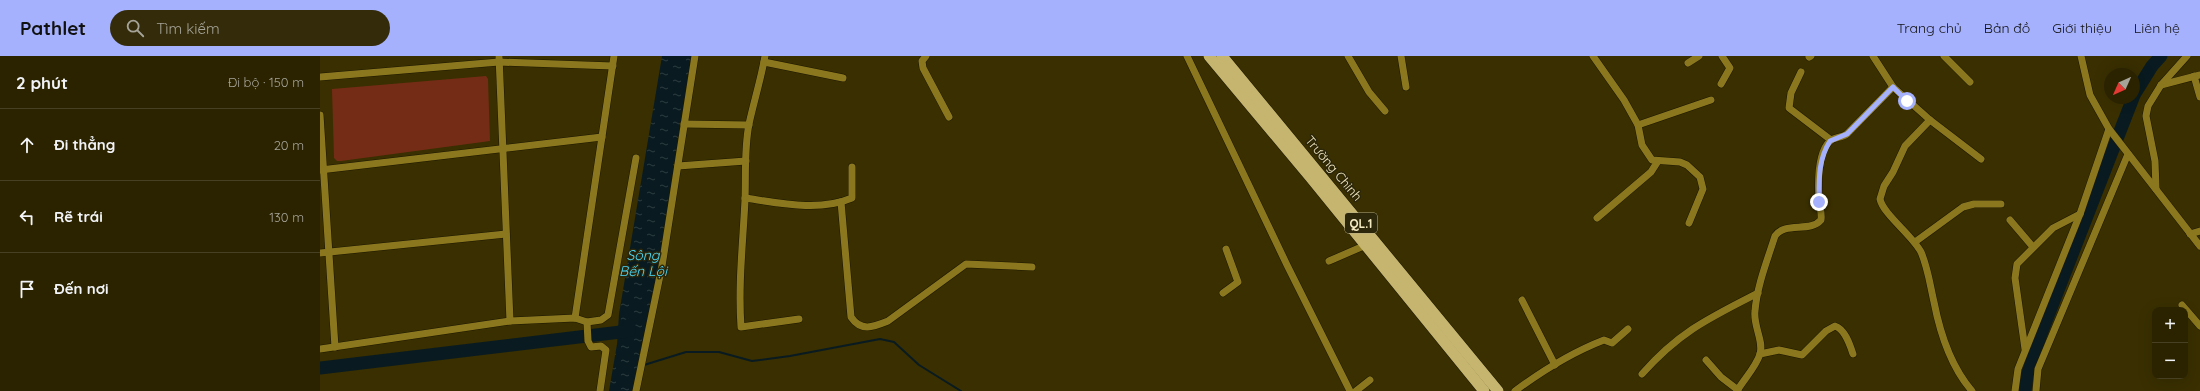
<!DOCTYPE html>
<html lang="vi">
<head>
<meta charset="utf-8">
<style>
	:root { --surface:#2b2300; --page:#332b0a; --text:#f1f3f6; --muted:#a6a499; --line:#474022; --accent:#a5b1fc }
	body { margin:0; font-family:Quicksand,sans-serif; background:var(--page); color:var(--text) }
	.controls { position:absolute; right:12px; bottom:12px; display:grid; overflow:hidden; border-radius:8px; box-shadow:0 4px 16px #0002 }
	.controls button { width:36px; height:36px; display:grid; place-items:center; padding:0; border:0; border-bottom:1px solid var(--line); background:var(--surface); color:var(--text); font:20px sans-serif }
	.compass { position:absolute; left:1784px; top:12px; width:36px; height:36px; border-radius:50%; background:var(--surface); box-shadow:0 4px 16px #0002; rotate:225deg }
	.stop { position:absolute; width:12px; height:12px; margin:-9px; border:3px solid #a5b1fc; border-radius:50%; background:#fff }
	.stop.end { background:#a5b1fc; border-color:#fff; box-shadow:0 1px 4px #0008 }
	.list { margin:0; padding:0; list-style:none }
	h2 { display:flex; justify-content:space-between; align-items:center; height:52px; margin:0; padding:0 16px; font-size:17px }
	h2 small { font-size:13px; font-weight:400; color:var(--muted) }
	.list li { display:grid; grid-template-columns:26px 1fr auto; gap:12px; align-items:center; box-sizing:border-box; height:72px; padding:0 16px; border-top:1px solid var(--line) }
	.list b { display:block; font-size:15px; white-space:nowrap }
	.list em { font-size:13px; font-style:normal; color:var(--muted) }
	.icon { flex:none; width:22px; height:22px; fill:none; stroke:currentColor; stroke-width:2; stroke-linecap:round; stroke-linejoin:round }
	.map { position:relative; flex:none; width:1880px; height:335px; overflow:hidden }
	header { display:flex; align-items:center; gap:24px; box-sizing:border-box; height:56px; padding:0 20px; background:var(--accent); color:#111 }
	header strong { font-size:19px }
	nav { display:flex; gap:22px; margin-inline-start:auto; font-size:14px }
	.search { width:280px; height:36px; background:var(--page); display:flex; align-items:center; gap:10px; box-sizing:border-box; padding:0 14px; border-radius:22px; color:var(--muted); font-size:15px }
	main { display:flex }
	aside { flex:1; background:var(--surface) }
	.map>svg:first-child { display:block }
	.green { fill:#752c16 }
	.water { fill:url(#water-ripples) }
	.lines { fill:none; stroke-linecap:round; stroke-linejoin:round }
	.stream { stroke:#091b20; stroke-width:2 }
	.river { stroke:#091b20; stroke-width:13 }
	.minor-casing { stroke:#1d1700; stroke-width:8 }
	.highway-casing { stroke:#1d1700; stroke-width:12 }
	.minor { stroke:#8b781e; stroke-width:7 }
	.highway { stroke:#c5b56f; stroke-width:11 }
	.route { stroke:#a5b1fc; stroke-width:5 }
	.labels { text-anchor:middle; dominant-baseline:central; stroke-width:3; stroke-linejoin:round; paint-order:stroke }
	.shield { fill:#2c260a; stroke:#b7ae8a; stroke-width:1 }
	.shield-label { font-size:12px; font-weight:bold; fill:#f3e9c1 }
	.street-label { font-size:13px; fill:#f3e9c1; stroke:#2c260a }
	.water-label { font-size:14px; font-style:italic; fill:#4adafb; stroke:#2c260a }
</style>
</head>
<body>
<header>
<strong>Pathlet</strong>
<div class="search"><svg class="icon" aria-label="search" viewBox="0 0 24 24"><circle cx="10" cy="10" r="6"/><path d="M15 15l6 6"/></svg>Tìm kiếm</div>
<nav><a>Trang chủ</a><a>Bản đồ</a><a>Giới thiệu</a><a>Liên hệ</a></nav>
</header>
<main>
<aside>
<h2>2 phút<small>Đi bộ · 150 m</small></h2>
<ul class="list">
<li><svg class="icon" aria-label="ahead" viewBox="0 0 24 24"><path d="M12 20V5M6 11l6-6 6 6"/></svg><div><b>Đi thẳng</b></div><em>20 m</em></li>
<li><svg class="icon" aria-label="left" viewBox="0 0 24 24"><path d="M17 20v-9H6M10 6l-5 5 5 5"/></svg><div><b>Rẽ trái</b></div><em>130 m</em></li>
<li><svg class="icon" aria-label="arrive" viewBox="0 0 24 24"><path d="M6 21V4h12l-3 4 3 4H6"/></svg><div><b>Đến nơi</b></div></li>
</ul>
</aside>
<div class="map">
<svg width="1880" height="335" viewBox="0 0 1880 335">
	<defs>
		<pattern id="water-ripples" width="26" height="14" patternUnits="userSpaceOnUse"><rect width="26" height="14" fill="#091b20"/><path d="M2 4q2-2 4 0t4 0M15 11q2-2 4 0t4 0" fill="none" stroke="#2d3c3f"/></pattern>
	</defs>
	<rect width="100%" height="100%" fill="#392f00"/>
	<!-- green -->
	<polygon class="green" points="166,20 168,23 170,85 21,105 17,105 14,102 12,33"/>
	<!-- water -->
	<polygon class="water" points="342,0 372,0 338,216 313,335 289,335 297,288 299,258"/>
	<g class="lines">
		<!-- stream -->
		<polyline class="stream" points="324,309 366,296 399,296 432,305 470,300 560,283 574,286 599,309 641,335"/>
		<!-- river -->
		<g class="river">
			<polyline points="1814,39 1832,10 1841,0"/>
			<polyline points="0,312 309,275 309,269"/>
			<polyline points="1705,335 1707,320 1721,278 1813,42"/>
		</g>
		<defs>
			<g id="minor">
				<polyline points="179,0 190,265"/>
				<path d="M445 0C441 23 434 45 429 68 424 93 426 119 425 144 423 186 418 228 421 271L479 263"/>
				<polyline points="606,0 602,5 603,12 629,61"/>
				<polyline points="867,0 967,209 1030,335"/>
				<polyline points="1028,0 1049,36 1065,55"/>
				<polyline points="1081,0 1086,31"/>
				<polyline points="1273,0 1304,44 1318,69 1322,89 1332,104 1360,106 1367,109 1380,121 1383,133 1369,167"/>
				<polyline points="1553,0 1573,31 1610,64 1661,103"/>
				<polyline points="1624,0 1650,26"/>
				<polyline points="1761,0 1770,39 1789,73 1880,190"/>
				<polyline points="1489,1 1491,0"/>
				<polyline points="444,6 523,22"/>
				<polyline points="1368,7 1379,0"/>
				<polyline points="1481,16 1471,37 1469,52 1511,84"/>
				<polyline points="1874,20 1880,41"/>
				<polyline points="0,21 179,6 293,10"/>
				<polyline points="1401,28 1410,12 1402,0"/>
				<polyline points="1841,29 1880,19"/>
				<polyline points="0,59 15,291"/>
				<path d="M1610 64 1585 90 1573 116 1564 130 1560 143C1563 158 1592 179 1601 196 1608 212 1610 229 1614 246 1620 277 1632 312 1652 335"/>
				<polyline points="364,68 429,69"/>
				<polyline points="1318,69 1391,44"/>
				<polyline points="358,110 426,105"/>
				<polyline points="0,114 282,81"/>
				<polyline points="1836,133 1835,105 1826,60 1828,50 1841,29 1867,0"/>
				<path d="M425 142C459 147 499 156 532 142V111"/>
				<path d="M521 146 531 261C541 276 553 271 568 265L646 208 712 211"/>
				<polyline points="1277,162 1331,116 1338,105"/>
				<polyline points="1690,164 1713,191"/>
				<polyline points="1870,178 1880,175"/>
				<polyline points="1595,186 1643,151 1654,148 1681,148"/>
				<polyline points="0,197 186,178"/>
				<polyline points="1009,205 1046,189"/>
				<polyline points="903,237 918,226 906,193"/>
				<polyline points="1202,244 1235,309"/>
				<polyline points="1862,249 1880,270"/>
				<polyline points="255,262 294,0"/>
				<polyline points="267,266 281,264 288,259 316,102"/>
				<polyline points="0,293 190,265 255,262 267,266 268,285 271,291 281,290 286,294 280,335"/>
				<polyline points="1705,293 1695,222 1697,208 1733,172 1760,158"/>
				<path d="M1440 298 1459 294 1482 299 1506 275 1515 270C1525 273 1530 289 1533 298"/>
				<polyline points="1386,304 1401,321 1418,334"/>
				<path d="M1322 318C1359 276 1389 262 1438 237"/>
				<polyline points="316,335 342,210 375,0"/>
				<polyline points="1036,335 1050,324"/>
				<path d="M1195 335C1222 315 1253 296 1284 284L1292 287 1308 273"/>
				<path d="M1417 335C1424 323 1436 311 1440 298 1444 285 1433 270 1435 255 1437 230 1447 205 1455 180 1465 165 1490 177 1501 164 1502 157 1500 152 1499 145 1498 129 1497 97 1510 85 1514 81 1522 82 1527 78L1573 31"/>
				<polyline points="1695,335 1698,313 1760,158 1789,73"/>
				<polyline points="1716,335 1718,313 1808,98"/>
			</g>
			<g id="highway">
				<polyline points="889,0 991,122 1164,335"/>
				<polyline points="902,0 1178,335"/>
			</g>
		</defs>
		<!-- minor casing -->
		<use href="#minor" class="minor-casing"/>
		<!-- highway casing -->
		<use href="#highway" class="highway-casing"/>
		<!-- minor -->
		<use href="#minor" class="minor"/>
		<!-- highway -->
		<use href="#highway" class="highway"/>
	</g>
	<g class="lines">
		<!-- route -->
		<path class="route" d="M1499 146C1499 124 1498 104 1510 85L1527 78 1573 31 1587 45"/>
	</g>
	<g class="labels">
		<!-- shield labels -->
		<rect class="shield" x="1025" y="157" width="32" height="20" rx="3"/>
		<g class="shield-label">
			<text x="1041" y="167">QL.1</text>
		</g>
		<!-- street labels -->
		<g class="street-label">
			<text transform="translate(1014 112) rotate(50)">Trường Chinh</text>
		</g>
		<!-- water labels -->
		<g class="water-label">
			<text x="323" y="199">Sông<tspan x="323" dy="16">Bến Lội</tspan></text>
		</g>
	</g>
</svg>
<div class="controls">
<button>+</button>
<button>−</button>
</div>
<svg class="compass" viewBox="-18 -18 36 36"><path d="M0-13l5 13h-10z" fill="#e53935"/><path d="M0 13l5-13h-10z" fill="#a6a499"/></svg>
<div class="stop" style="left:1587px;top:45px"></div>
<div class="stop end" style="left:1499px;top:146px"></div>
</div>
</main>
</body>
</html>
